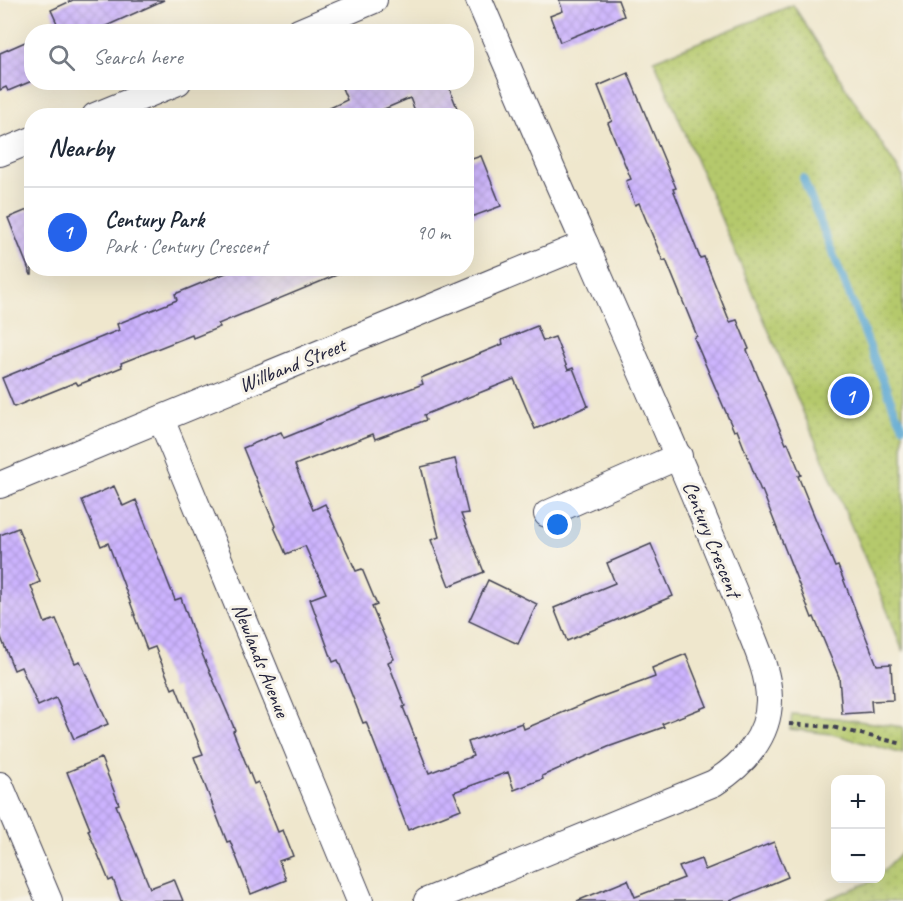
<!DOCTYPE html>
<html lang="en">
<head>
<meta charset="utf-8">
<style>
	:root { --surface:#fff; --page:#f2f2f3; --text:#1f2937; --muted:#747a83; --line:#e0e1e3; --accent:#2563eb }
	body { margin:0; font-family:Caveat,sans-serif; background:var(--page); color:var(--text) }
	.controls { position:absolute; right:18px; bottom:18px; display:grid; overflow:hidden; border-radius:12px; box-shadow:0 6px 24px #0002 }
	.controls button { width:54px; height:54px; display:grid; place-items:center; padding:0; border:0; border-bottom:2px solid var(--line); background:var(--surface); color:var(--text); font:30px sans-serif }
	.you { position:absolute; left:558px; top:525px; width:21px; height:21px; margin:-15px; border:4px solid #fff; border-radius:50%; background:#1a73e8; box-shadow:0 0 0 9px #1a73e833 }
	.badge { display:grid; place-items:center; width:39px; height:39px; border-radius:50%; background:var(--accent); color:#fff; font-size:20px; font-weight:700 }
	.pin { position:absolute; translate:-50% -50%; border:3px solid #fff; box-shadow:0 2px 6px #0006 }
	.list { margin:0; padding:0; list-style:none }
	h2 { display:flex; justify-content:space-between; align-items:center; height:78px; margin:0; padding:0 24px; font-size:26px }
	h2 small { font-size:20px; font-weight:400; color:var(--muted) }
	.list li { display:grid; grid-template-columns:39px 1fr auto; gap:18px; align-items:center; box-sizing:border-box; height:90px; padding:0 24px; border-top:2px solid var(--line) }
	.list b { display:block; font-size:22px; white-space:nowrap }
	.list p { margin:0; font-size:20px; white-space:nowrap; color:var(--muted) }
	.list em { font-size:20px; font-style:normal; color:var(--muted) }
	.icon { flex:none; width:33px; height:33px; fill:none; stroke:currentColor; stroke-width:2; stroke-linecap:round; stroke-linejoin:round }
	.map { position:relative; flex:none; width:903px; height:901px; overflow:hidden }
	.search { position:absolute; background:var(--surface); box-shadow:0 6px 24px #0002; left:24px; top:24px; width:450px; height:66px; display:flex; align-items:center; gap:15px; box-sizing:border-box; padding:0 21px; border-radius:24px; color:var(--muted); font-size:22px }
	.panel { position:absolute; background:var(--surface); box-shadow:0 6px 24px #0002; left:24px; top:108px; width:450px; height:168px; border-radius:24px }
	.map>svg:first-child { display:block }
	.grass { fill:url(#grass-dots); stroke:#6c7654; stroke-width:1.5 }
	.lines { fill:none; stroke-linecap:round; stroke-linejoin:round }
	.stream { stroke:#58a6d1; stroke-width:8 }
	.building { fill:url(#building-cross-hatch) }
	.minor-casing { stroke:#414051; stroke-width:28 }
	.path { stroke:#414051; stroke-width:4; stroke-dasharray:4.5 4.5; stroke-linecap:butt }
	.minor { stroke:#fff; stroke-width:26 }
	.labels { text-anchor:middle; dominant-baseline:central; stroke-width:6; stroke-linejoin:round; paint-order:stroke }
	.street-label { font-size:21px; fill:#22223b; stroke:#f7f3e8 }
</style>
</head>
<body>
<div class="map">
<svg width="903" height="901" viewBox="0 0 903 901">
	<defs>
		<pattern id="grass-dots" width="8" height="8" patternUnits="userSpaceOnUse" patternTransform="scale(1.5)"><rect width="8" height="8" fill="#b5c96c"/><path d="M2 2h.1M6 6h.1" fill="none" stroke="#9bac5e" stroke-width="1.8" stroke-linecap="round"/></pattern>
		<pattern id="building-cross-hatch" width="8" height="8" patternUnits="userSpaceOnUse" patternTransform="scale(1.5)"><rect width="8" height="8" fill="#ccb3fe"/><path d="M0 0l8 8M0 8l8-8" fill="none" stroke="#af9adb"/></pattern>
	</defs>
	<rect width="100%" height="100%" fill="#f7f3e8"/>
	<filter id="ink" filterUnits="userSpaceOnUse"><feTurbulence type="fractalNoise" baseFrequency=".0167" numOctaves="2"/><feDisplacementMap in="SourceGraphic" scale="12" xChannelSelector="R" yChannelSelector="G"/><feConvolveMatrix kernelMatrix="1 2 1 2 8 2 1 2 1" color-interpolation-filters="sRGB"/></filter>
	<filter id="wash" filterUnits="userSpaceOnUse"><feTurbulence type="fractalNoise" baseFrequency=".008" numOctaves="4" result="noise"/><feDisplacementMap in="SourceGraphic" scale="24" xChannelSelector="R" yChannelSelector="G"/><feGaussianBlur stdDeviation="1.35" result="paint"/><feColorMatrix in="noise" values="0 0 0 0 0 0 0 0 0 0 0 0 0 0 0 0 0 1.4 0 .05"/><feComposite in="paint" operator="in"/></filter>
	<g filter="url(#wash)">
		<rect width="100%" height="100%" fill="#efe7cd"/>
		<!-- grass -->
		<g class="grass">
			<polygon points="793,5 903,177 903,652 889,615 654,60"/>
			<polygon points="792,714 836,718 903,727 903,754 832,734 790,729"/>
			<polygon points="903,851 903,901 823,901 872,881 875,879 880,878 881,873"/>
		</g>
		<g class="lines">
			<!-- stream -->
			<polyline class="stream" points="803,178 894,408 903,426"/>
		</g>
		<g id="blocks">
			<!-- building -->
			<g class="building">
				<polygon points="73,0 164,0 93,32 61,32 51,10"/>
				<polygon points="559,0 618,0 624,16 560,42 550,16 563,11"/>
				<polygon points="32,39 32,81 8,91 6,87 0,90 0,53"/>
				<polygon points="628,73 676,188 673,189 700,258 704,257 730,322 737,320 749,349 747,350 786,444 788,443 801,475 798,476 835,567 838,566 877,665 891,664 893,700 871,701 872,712 842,714 839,677 814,617 812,618 762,490 761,491 737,430 734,431 694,338 697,336 666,260 663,261 639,203 635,205 626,181 631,179 608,123 612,121 598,86"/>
				<polygon points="357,82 447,82 457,108 440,116 417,116 410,98 368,116 313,116 347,100 342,88"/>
				<polygon points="481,156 501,206 466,219 466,161"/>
				<polygon points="32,208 32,275 31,275 8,218"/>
				<polygon points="238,268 351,269 218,324 220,327 193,338 192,335 121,363 122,367 78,385 76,382 14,407 2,378 119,330 117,324 177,300 175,294"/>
				<polygon points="537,326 543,341 555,337 568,370 573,368 588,406 535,429 514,379 424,415 426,420 375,439 373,434 295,465 313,510 325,504 356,571 362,569 377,605 372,607 394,659 388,662 405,706 403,707 429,773 473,756 468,742 522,723 524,729 595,699 655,677 652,668 686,654 707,706 662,724 664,727 608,747 542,776 543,779 514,790 508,772 454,792 461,809 408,830 366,722 363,723 338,660 333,662 310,599 326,593 305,546 286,554 274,527 275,526 243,448 281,432 284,438 363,406 423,384 421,378 503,344 502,340"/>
				<polygon points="455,459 468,513 461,514 484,572 449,586 431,540 439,537 421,467"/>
				<polygon points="114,486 123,506 136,500 175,600 181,598 196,640 235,730 233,731 254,784 258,782 278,832 283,830 293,856 279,861 286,880 251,894 230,841 227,842 194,757 203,754 176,687 172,689 155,647 147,650 134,615 135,615 108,543 101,546 82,500"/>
				<polygon points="18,528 40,582 31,586 45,623 56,619 75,663 80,661 108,724 74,739 56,698 38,706 21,667 14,670 0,635 0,535"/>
				<polygon points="651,544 673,596 567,641 554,608 615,583 607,563"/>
				<polygon points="488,580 537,604 518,644 469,621"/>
				<polygon points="101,758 119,804 116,805 150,888 174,879 183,901 121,901 113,879 109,881 88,830 90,829 67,772"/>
				<polygon points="774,842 788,877 730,901 577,901 628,880 635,897 684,878 679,867 701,859 705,870"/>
			</g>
		</g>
	</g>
	<g filter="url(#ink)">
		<use href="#blocks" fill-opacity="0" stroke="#414051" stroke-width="1.5"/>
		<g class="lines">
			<defs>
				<g id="minor">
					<polyline points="299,32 374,0"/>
					<polyline points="95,116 178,82"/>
					<polyline points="0,153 32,140"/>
					<polyline points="161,419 360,901"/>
					<polyline points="0,485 585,244"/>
					<polyline points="547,514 679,456"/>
					<polyline points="0,785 49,901"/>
					<path d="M427 901 714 783C743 765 769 737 769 700 769 672 755 644 745 618 734 591 723 565 712 538 672 440 628 343 586 246 549 164 514 82 479 0"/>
				</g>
			</defs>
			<!-- minor casing -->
			<use href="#minor" class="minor-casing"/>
			<!-- path -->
			<polyline class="path" points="789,724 832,727 903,744"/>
			<!-- minor -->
			<use href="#minor" class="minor"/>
		</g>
	</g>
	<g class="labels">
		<!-- street labels -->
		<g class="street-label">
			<text transform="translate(292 365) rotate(-22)">Willband Street</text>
			<text transform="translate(712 539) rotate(68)">Century Crescent</text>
			<text transform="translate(261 660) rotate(68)">Newlands Avenue</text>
		</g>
	</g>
</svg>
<div class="controls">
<button>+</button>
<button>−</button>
</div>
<div class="you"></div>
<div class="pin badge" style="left:850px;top:396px">1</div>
<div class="search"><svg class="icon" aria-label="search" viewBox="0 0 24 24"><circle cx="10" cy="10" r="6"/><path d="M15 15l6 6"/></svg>Search here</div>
<section class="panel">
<h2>Nearby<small></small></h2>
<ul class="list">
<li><span class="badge">1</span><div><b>Century Park</b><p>Park · Century Crescent</p></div><em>90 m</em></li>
</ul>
</section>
</div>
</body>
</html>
